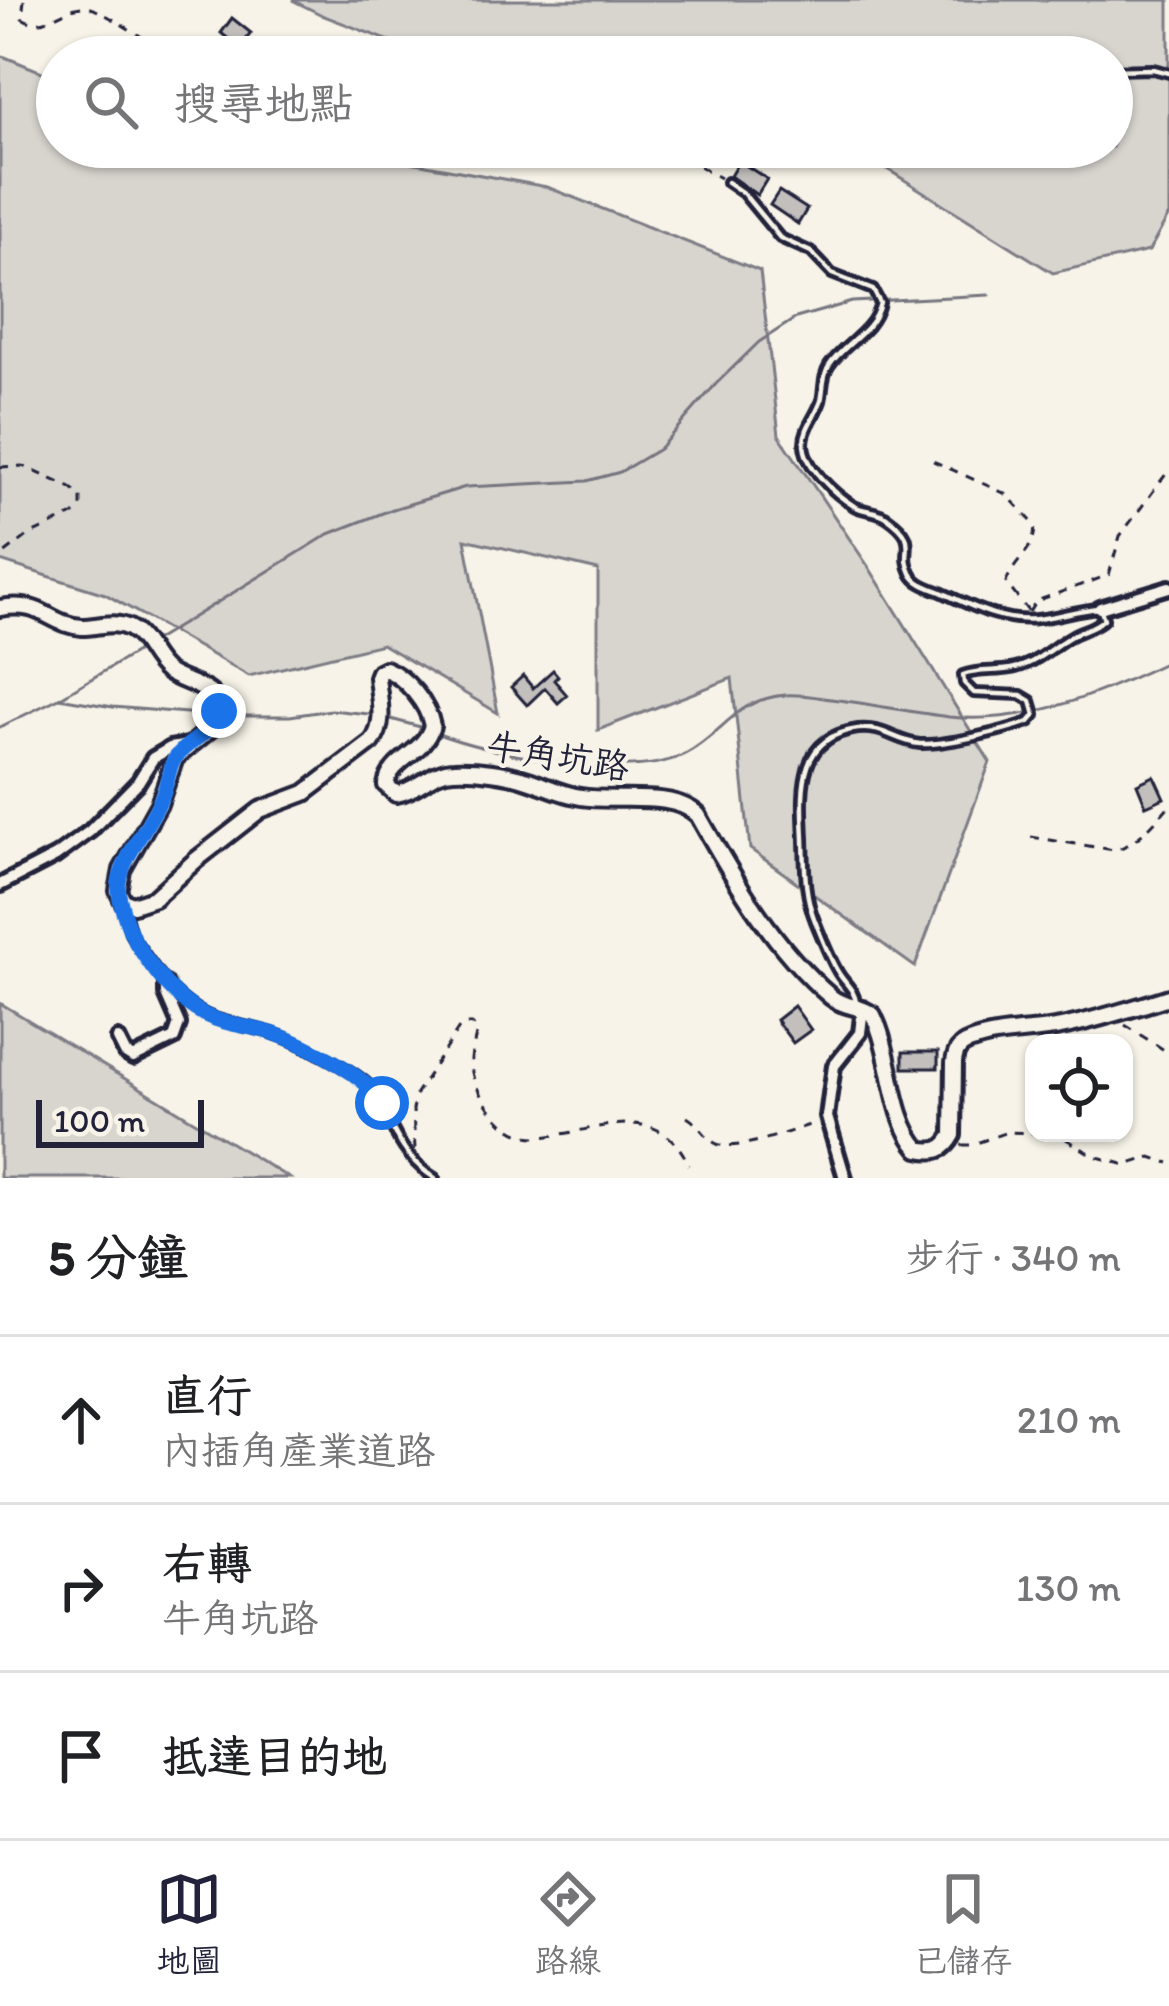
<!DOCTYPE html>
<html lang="zh-TW">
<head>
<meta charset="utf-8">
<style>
	:root { --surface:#fff; --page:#f2f2f2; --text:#202124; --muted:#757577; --line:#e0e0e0; --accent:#22223b }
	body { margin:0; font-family:Itim,"LXGW WenKai TC",sans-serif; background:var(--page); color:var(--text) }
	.controls { position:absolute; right:36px; bottom:36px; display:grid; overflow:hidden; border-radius:24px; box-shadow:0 3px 9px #0004 }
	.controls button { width:108px; height:108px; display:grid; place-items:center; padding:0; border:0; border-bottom:3px solid var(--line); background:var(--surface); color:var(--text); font:60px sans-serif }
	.scale { position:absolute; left:36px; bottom:30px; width:168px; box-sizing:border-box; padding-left:12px; border:6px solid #22223b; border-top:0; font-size:33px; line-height:42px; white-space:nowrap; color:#22223b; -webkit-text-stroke:9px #f7f3e8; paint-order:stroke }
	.stop { position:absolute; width:36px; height:36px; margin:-27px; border:9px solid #1a73e8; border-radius:50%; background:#fff }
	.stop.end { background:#1a73e8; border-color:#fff; box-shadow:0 3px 12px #0008 }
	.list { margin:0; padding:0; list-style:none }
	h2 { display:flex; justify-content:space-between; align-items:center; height:156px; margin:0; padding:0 48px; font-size:51px }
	h2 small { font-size:39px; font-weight:400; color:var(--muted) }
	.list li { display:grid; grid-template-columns:78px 1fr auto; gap:36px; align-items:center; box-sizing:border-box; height:168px; padding:0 48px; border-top:3px solid var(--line) }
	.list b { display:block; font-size:45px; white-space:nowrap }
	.list p { margin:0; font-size:39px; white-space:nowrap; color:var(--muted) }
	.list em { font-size:39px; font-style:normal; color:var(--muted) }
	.icon { flex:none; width:66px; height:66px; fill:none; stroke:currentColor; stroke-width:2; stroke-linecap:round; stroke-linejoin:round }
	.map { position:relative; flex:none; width:1169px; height:1178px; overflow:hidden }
	.search { position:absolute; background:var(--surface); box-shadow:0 3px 9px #0004; left:36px; right:36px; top:36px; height:132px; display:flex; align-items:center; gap:30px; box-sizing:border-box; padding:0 42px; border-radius:66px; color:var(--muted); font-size:45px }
	.sheet { height:660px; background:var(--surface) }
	nav { display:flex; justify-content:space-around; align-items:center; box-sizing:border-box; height:168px; border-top:3px solid var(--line); background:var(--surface); font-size:33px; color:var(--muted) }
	nav a { display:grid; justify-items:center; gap:6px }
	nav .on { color:var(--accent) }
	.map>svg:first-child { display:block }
	.green { fill:#d8d5cf; stroke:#7d7c85; stroke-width:3 }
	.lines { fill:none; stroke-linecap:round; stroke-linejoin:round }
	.stream { stroke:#76747f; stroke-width:3 }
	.building { fill:#c2bfbd; stroke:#22223b; stroke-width:3 }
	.service-casing { stroke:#22223b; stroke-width:14 }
	.minor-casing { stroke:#22223b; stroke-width:20 }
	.tertiary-casing { stroke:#22223b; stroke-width:22 }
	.path { stroke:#22223b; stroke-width:3; stroke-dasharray:9 9; stroke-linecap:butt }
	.service { stroke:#f7f3e8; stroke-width:4.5 }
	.minor { stroke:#f7f3e8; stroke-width:10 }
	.tertiary { stroke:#f7f3e8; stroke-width:14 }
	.route { stroke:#1a73e8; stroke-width:15 }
	.labels { text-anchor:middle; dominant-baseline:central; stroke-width:9; stroke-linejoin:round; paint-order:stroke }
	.street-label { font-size:36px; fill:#22223b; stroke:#f7f3e8 }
</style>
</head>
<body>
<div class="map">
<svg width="1169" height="1178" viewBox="0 0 1169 1178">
	<rect width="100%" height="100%" fill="#f7f3e8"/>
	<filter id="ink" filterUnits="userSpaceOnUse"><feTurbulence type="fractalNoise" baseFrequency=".00833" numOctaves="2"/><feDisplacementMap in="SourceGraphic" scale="24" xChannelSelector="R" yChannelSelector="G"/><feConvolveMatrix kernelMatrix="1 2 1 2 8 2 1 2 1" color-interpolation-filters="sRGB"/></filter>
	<g filter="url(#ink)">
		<!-- green -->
		<g class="green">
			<polygon points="292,0 1169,0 1169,215 1149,251 1053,273 852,147 1112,147 1112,57 692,57 670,44 645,57 431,57 324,16"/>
			<polygon points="0,55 57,78 57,147 188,147 214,161 361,153 547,187 760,271 779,435 870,569 990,762 915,967 750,849 732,678 598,730 598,570 465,539 498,713 382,644 249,676 105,594 0,561"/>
			<polygon points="0,1003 289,1178 0,1178"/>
		</g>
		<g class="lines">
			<!-- stream -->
			<g class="stream">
				<polyline points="151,643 329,534 393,509 466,487 587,481 620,472 659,449 716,384 759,342 796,318 852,302 989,295"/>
				<polyline points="59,698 113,707 211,715"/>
				<polyline points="220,716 290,716 331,710 378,715"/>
				<polyline points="387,718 424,728"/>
				<polyline points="0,727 59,698 143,648"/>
				<path d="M433 732C489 754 629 783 685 754 724 734 733 700 785 695 800 694 817 697 831 699 871 704 910 712 949 717 1027 725 1100 694 1169 661"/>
			</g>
		</g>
		<!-- building -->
		<g class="building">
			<polygon points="232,18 251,33 240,48 221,33"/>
			<polygon points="739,161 767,179 757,195 730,176"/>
			<polygon points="779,191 807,209 798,224 770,205"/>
			<polygon points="553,670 558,676 554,680 567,695 558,703 545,688 527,705 511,687 523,676 533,688"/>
			<polygon points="1154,776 1164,798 1146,806 1137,784"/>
			<polygon points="794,1006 811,1030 793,1043 776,1020"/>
			<rect x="903" y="1052" width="35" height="16"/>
		</g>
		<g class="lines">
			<defs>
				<g id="service">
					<polyline points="1048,55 1054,57"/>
					<polyline points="1112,70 1153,69 1169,73"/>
					<path d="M727 182 743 193 780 238 811 252 832 274 873 290 880 303C873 333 845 342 829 366 822 377 824 389 821 401 816 416 804 428 804 443 804 467 836 495 854 506 865 512 878 510 888 518 922 542 899 549 911 573 916 584 931 588 941 592 971 606 1003 623 1037 619 1058 617 1079 609 1100 608L1104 619C1095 628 1083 629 1071 636 1050 648 1035 665 1011 669 995 672 978 669 963 675L964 683 974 693 1021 695 1031 701 1035 715 1029 722C1004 731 946 745 920 744 896 742 884 726 858 729 796 737 802 792 804 839 805 868 804 894 815 921 822 938 829 957 838 972 845 984 855 990 856 1003"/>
					<polyline points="124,907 131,935 163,980"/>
					<path d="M171 989C210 1026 225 1019 272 1033 297 1041 344 1065 364 1081 377 1091 382 1106 389 1121 399 1144 413 1165 435 1178"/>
				</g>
				<g id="minor">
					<polyline points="1100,608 1169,587"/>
					<polyline points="0,885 56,856 90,831 138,782 153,758 170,748 189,745"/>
					<polyline points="118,1039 125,1053 133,1058 174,1038 179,1024 166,994 166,984"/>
					<polyline points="845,1178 827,1117 830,1094 834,1066 860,1033 863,1008"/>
				</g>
				<path id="tertiary" d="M0 608C43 600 49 625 82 627 98 627 114 620 129 628 146 637 151 659 166 671 187 687 233 686 214 726L175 758 159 804 122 870 118 891 123 901 133 905 154 898 196 860 260 810 305 793 372 742C386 724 379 699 377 677L379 672 385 669C406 677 428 704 432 726 423 755 391 758 386 785L396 794C417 791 432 770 454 770 477 769 507 773 528 780 546 786 562 794 581 797 615 803 672 790 698 815 734 879 774 949 831 997 844 1008 860 1005 873 1015 893 1054 890 1117 919 1149 936 1153 945 1150 953 1135L954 1063C955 1053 958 1046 969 1042 997 1031 1031 1033 1061 1027 1097 1020 1134 1008 1169 997"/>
			</defs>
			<!-- service casing -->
			<use href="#service" class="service-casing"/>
			<!-- minor casing -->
			<use href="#minor" class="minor-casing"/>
			<!-- tertiary casing -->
			<use href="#tertiary" class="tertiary-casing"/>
			<!-- path -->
			<g class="path">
				<path d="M24 0 22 18C46 33 64 4 87 7 100 8 158 48 173 57"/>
				<polyline points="524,147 563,159 592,152 609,151 671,159 692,162 720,178"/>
				<path d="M933 461 1006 494 1034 524C1039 547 1012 562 1006 583L1028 611"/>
				<polyline points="0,467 23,466 71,488 81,497 81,508 73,515 29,535 0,557"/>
				<polyline points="1029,612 1036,601 1109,575 1120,536 1169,470"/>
				<path d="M1031 837 1114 850C1136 845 1155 822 1169 806"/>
				<polyline points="1125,1025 1169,1053"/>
				<path d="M687 1117C699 1124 705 1138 717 1144 737 1152 794 1130 815 1123"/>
				<polyline points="961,1145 971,1145 1007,1132 1043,1133 1068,1140 1094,1156 1126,1165 1151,1157 1169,1163"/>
				<path d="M415 1150 413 1110 416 1094 459 1028 466 1024H472L477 1030C475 1042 470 1054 471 1067 475 1096 505 1139 538 1137 593 1134 658 1096 689 1165"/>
			</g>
			<!-- service -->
			<use href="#service" class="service"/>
			<!-- minor -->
			<use href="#minor" class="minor"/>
			<!-- tertiary -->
			<use href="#tertiary" class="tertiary"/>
		</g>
	</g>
	<g class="lines" filter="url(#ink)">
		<!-- route -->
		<path class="route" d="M219 711C214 734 189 739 176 757 169 766 168 780 164 791 154 821 125 851 119 882 116 895 128 930 136 943 153 970 175 1000 205 1015 227 1026 252 1026 275 1034 308 1045 365 1074 382 1103"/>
	</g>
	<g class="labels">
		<!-- street labels -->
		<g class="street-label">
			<text transform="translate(558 756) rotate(9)">牛角坑路</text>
		</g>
	</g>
</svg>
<div class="controls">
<button><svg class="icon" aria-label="locate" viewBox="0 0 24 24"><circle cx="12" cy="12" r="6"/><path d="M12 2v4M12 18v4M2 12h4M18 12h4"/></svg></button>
</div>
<div class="scale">100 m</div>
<div class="stop" style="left:382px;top:1103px"></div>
<div class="stop end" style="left:219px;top:711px"></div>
<div class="search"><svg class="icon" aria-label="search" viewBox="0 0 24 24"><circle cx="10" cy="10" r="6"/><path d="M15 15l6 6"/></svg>搜尋地點</div>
</div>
<section class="sheet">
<h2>5 分鐘<small>步行 · 340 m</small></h2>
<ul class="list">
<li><svg class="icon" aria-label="ahead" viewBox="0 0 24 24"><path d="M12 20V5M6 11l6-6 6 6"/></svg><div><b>直行</b><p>內插角產業道路</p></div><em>210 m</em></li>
<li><svg class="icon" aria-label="right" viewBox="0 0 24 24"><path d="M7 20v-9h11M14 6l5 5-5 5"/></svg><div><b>右轉</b><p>牛角坑路</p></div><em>130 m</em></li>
<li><svg class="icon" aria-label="arrive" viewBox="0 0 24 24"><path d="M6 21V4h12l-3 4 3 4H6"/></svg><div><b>抵達目的地</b></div></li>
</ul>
</section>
<nav>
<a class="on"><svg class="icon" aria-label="map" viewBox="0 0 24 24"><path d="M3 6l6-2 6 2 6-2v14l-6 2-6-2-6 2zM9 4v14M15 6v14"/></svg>地圖</a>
<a><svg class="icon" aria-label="directions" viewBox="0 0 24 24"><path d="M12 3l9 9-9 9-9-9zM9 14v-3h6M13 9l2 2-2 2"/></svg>路線</a>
<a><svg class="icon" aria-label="saved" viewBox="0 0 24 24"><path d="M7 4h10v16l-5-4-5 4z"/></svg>已儲存</a>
</nav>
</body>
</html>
